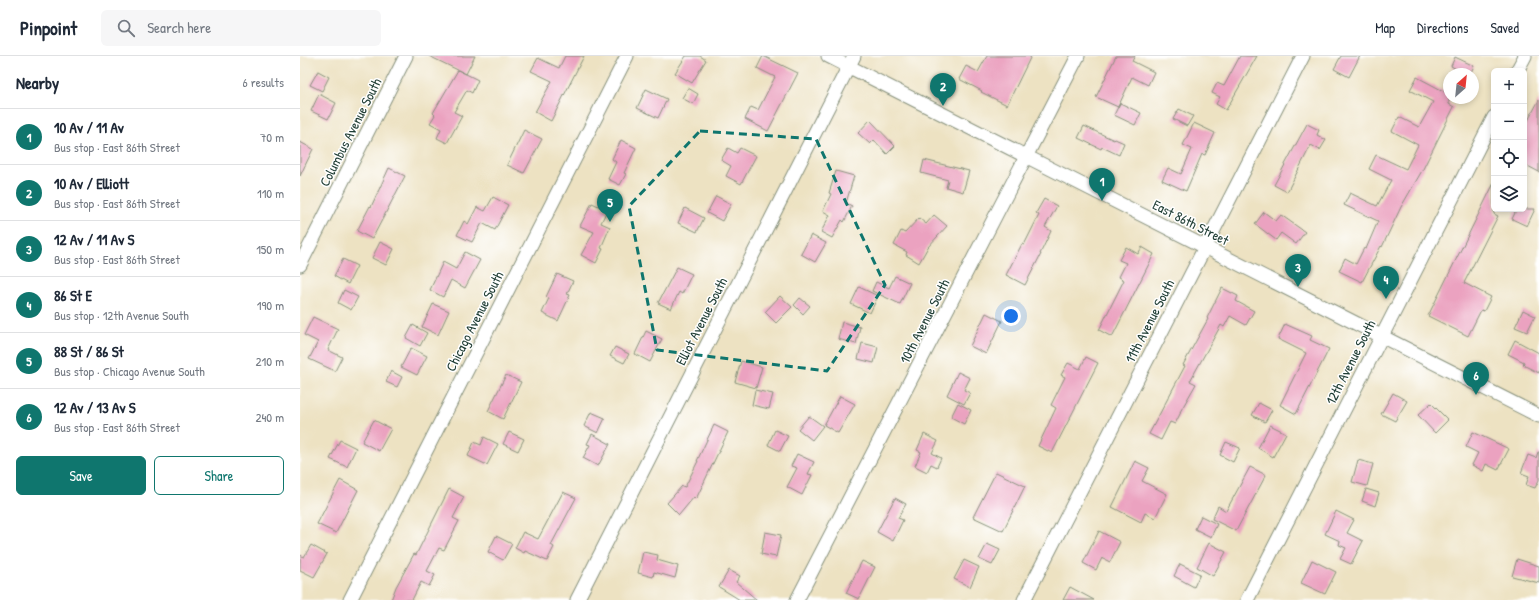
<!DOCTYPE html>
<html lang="en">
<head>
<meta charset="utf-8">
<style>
	:root { --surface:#fff; --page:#f6f6f7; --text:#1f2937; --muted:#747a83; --line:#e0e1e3; --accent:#0f766e }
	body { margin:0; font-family:"Patrick Hand",sans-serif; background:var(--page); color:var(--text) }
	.controls { position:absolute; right:12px; top:12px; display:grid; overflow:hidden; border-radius:6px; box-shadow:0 2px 6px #0003 }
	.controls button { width:36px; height:36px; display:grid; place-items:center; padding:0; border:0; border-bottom:1px solid var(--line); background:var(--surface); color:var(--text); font:20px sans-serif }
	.compass { position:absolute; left:1143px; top:12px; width:36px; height:36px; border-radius:50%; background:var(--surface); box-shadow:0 2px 6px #0003; rotate:27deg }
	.you { position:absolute; left:711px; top:260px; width:14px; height:14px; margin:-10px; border:3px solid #fff; border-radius:50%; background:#1a73e8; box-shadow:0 0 0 6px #1a73e833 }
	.badge { display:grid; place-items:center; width:26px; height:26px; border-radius:50%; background:var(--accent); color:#fff; font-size:13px; font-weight:700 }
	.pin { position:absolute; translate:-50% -33px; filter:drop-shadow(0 1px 2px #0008) }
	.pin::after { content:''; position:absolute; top:21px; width:14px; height:12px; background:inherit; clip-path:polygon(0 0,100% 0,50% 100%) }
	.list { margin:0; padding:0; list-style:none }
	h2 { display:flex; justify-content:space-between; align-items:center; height:52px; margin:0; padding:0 16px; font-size:17px }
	h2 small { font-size:13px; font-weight:400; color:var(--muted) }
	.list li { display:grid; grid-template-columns:26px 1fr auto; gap:12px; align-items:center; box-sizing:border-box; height:56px; padding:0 16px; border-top:1px solid var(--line) }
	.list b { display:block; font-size:15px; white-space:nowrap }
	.list p { margin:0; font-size:13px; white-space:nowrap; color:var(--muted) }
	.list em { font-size:13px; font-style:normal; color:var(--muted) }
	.actions { display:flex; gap:8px; padding:12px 16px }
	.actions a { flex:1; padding:9px 0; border:1px solid var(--accent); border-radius:6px; text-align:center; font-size:14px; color:var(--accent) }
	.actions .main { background:var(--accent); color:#fff }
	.icon { flex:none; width:22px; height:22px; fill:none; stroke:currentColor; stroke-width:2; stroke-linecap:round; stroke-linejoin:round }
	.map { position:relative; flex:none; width:1239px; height:544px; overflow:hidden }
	header { display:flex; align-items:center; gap:24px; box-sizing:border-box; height:56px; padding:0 20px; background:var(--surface); border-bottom:1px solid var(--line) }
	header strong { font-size:19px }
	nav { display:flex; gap:22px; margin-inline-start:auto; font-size:14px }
	.search { width:280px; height:36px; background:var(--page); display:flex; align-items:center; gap:10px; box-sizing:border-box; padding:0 14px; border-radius:6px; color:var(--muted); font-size:15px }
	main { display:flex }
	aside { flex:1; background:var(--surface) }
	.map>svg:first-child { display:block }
	.building { fill:#eba2c0 }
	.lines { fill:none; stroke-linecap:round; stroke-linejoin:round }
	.minor-casing { stroke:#86907b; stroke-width:15 }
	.minor { stroke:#fff; stroke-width:13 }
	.marked { fill:none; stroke:#0f766e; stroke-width:3; stroke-dasharray:8 5; stroke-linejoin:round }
	.labels { text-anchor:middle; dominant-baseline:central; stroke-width:3; stroke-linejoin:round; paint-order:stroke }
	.street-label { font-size:14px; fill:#1f3d34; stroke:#fff }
</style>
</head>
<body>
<header>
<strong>Pinpoint</strong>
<div class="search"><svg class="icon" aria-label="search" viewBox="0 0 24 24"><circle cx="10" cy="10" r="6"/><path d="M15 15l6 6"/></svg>Search here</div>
<nav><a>Map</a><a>Directions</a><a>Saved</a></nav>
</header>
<main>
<aside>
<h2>Nearby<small>6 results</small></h2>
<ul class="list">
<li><span class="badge">1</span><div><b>10 Av / 11 Av</b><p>Bus stop · East 86th Street</p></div><em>70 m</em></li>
<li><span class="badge">2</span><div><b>10 Av / Elliott</b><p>Bus stop · East 86th Street</p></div><em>110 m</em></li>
<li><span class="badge">3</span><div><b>12 Av / 11 Av S</b><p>Bus stop · East 86th Street</p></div><em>150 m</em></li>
<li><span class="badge">4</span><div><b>86 St E</b><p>Bus stop · 12th Avenue South</p></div><em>190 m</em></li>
<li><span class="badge">5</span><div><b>88 St / 86 St</b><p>Bus stop · Chicago Avenue South</p></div><em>210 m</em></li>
<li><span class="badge">6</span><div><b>12 Av / 13 Av S</b><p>Bus stop · East 86th Street</p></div><em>240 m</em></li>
</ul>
<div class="actions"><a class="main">Save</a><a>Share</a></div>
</aside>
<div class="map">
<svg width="1239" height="544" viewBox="0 0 1239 544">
	<rect width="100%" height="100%" fill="#fff"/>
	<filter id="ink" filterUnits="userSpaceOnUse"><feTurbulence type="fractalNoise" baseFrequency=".025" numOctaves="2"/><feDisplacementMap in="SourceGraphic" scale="8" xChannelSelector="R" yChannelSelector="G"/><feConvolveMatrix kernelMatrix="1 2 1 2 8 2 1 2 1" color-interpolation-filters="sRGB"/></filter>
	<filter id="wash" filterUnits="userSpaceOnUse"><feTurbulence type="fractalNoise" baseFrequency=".012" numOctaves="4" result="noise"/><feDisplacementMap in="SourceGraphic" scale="16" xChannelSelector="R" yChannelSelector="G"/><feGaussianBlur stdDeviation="0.9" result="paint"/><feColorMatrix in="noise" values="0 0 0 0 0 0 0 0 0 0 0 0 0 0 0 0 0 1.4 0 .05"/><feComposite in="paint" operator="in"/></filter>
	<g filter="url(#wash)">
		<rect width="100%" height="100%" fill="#ede2c2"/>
		<g id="blocks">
			<!-- building -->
			<g class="building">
				<polygon points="129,0 175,0 166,18"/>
				<polygon points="265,0 284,0 251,65 235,56 252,25 231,15 238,2 259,12"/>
				<polygon points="386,0 400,0 406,4 392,27 375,17"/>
				<polygon points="463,0 498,17 468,75 445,63 451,51 458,54 475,21 457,12"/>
				<polygon points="687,0 731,0 707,49 681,36 682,35 659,23 666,10 678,16"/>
				<polygon points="816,0 835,0 832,5 854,16 848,29 832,21 818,51 796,41"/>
				<polygon points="940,0 957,0 926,54 916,48 920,41 912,37 917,27 924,30"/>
				<polygon points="1041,0 1060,0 1049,21 1034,13"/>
				<polygon points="1155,1 1174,10 1170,18 1154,18 1156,13 1151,10"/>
				<polygon points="158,14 178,24 172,37 167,34 154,56 162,60 147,87 137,82 141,73 130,67 135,59 133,57"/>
				<polygon points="18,15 29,21 22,35 10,29"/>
				<polygon points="1117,21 1149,38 1149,48 1154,51 1123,113 1101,151 1082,191 1081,190 1062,226 1039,215 1045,202 1056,208 1064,192 1066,193 1078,165 1044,149 1050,137 1077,150 1091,124 1069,113 1076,99 1106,113 1118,89 1092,75 1099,61 1119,71 1133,46 1110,34"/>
				<polygon points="388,32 398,38 393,48 382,42"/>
				<polygon points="346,33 367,43 358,62 337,52"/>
				<polygon points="19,38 36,47 28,63 11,55"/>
				<polygon points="1239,44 1239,116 1224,108 1224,72"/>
				<polygon points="820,47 841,57 835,69 814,59"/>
				<polygon points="879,53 893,60 887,70 873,63"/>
				<polygon points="570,64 595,90 587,98 574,84 570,88 558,77"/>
				<polygon points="894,67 915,77 905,99 902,98 886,135 862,124 868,112 881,118 892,93 883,89"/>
				<polygon points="1007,68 1019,74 1017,79 1026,84 1020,94 1011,89 987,136 974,129"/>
				<polygon points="784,70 814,84 815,83 824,87 819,99 802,91 801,93 778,82"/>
				<polygon points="224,74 242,83 224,117 207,109"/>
				<polygon points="321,84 336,92 324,117 326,118 320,129 308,123 316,106 312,103"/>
				<polygon points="0,86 13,93 0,120"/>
				<polygon points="428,92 437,97 440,92 456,100 441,128 426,120 431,110 421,104"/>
				<polygon points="624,104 669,115 663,136 646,131 648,124 621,117"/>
				<polygon points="89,112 105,120 72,183 57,175 70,150 71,151"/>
				<polygon points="536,115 554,120 546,147 552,150 544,166 542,164 532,182 521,176 530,159 523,155 531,138 529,137"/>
				<polygon points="1194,127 1194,158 1198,160 1164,227 1191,241 1184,255 1181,254 1168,280 1128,260"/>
				<polygon points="416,140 431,148 422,165 407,157"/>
				<polygon points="193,141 208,149 195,174 182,167 172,186 157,179 164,165 168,168 177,151 185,155"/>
				<polygon points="744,143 757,150 745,171 751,175 740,198 741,198 725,229 706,219 722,188 724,189 739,159 736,157"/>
				<polygon points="292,147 307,154 301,167 310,171 301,192 303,193 296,207 281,199 294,176 280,170"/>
				<polygon points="385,152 404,162 397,176 378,167"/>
				<polygon points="1217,153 1235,153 1227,170 1212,163"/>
				<polygon points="964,156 976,165 981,159 1005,176 996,188 981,177 976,184 955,168"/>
				<polygon points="634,159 647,170 628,191 619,207 606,199 607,196 594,189 601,175 605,177 619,162 626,168"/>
				<polygon points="511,179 526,187 515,206 501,198"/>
				<polygon points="80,186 94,193 86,209 72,202"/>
				<polygon points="826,191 838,198 842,191 854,198 812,281 799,274 824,224 819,221 826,207 819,204"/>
				<polygon points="165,196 180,204 165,232 151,224 143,241 130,234 143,206 156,213"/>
				<polygon points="43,203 57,210 48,228 34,220"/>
				<polygon points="377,211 392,218 382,238 379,236 371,253 358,247"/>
				<polygon points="257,218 273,225 267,238 270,239 258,265 242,257 249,242 246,241"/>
				<polygon points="595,220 610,227 600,248 572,235 576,226 589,232"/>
				<polygon points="559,231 578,240 570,257 551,248"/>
				<polygon points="922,232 938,240 936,245 954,255 946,269 930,260 924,271 921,269 890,325 896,328 880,356 881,356 875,368 870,366 861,384 849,378 885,310 883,309 908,263 907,262"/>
				<polygon points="44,234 58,241 51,254 38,247"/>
				<polygon points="480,240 492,251 476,267 465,256"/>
				<polygon points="500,242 510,250 503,258 494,249"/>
				<polygon points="133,248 149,255 138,279 122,271"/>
				<polygon points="1223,254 1235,260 1227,276 1215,271"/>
				<polygon points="686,257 702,265 686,298 670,290"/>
				<polygon points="13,261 38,273 28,294 42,301 35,315 9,303 18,286 4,279"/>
				<polygon points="542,266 560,271 556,288 538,283"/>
				<polygon points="985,268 1012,280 1010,284 1029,293 996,358 980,349 1006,297 978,283"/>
				<polygon points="113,269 127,277 120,290 106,282"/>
				<polygon points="346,275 362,283 350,306 335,298"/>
				<polygon points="1215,284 1239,297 1239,317 1223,309 1224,306 1208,298"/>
				<polygon points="562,287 578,291 574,307 558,303"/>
				<polygon points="315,291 329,298 324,307 310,300"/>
				<polygon points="111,292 127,300 117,319 101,311"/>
				<polygon points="786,301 798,307 752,397 738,390 756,352 751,349 765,321 761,319 768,307 780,313"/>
				<polygon points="441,305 462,311 456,332 435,326"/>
				<polygon points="91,315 102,321 97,331 86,326"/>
				<polygon points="658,316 670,322 664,334 670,337 664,348 647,339"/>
				<polygon points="206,319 221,326 203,363 188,355"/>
				<polygon points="455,334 473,338 469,353 452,349"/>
				<polygon points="1093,337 1107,345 1095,365 1081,358"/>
				<polygon points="540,340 555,348 538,377 524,369"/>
				<polygon points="658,347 671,354 664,368 651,361"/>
				<polygon points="959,347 972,354 965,366 952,359"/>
				<polygon points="1131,347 1148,364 1135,377 1118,359"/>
				<polygon points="291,356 305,362 298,377 284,370"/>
				<polygon points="509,360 523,370 512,384 498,373"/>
				<polygon points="74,364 91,373 79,395 62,386"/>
				<polygon points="414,369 428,376 396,443 394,441 379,459 367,447 382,430 385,431 398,405 397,405"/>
				<polygon points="970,369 986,377 973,401 958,392"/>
				<polygon points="475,374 488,380 480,395 468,389"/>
				<polygon points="209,376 224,383 218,395 203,388"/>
				<polygon points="1173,376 1209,393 1198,414 1186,408 1183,415 1172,409 1178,397 1166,391"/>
				<polygon points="292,378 310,388 298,410 283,402 290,389 287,388"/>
				<polygon points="624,378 638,385 632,397 641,402 637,411 631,408 627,416 615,410 621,396 617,394"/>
				<polygon points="184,381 198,388 187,409 168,400 174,386 181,389"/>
				<polygon points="40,384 56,392 47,411 30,403"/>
				<polygon points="926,386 940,392 933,406 920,399"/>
				<polygon points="1238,396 1239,396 1239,424 1235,432 1226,429 1229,420 1221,417 1228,399 1236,402"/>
				<polygon points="497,398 514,406 508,418 512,419 502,439 487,431 497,412 491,410"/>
				<polygon points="1058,404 1073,408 1067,430 1052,426"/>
				<polygon points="835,405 849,412 842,425 867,438 855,462 845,457 841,466 812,451"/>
				<polygon points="950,411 966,419 936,475 912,463 918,450 926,455"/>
				<polygon points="696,416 725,430 703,475 673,461"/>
				<polygon points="40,424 58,434 36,477 17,468"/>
				<polygon points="149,433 164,441 153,462 159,465 144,494 139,492 127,515 135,519 129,530 121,526 112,544 91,544 96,531 114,498 116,499"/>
				<polygon points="1066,433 1079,437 1075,450 1062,445"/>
				<polygon points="263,436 276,442 251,489 254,491 247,505 225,495 224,497 215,492 223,476 238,483"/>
				<polygon points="595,442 606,448 598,462 603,464 593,485 577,476"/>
				<polygon points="1036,455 1054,464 1047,477 1063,485 1051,508 1040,503 1046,492 1039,489 1040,485 1025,478"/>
				<polygon points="901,460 917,468 911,481 895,473"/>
				<polygon points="799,475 820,486 810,506 802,502 796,514 783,507"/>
				<polygon points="465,476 481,479 476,501 461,498"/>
				<polygon points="196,480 212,488 203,504 188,496"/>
				<polygon points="909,487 926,496 913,520 897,511"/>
				<polygon points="687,488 700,494 692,509 679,503"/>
				<polygon points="11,489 27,498 14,521 0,514 0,499 4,501"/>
				<polygon points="343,496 358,499 357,504 378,510 375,522 354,516 353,521 338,517"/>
				<polygon points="1217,503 1239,510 1239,527 1212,520"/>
				<polygon points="664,504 679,511 670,531 654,523"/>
				<polygon points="1012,504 1036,516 1025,538 1001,527"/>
				<polygon points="562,505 575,511 559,543 546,537"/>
				<polygon points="880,508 900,518 894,531 874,520"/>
				<polygon points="429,514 440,520 436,526 457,544 440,544 419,531"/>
				<polygon points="770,531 794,544 763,544"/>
			</g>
		</g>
	</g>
	<g filter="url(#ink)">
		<use href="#blocks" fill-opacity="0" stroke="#86907b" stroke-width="1"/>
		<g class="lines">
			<defs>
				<g id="minor">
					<polyline points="528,0 1239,360"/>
					<polyline points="1217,15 1225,0"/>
					<polyline points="0,209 106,0"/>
					<polyline points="50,544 327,0"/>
					<polyline points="277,544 554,0"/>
					<polyline points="497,544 778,0"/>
					<polyline points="724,544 1003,0"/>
					<polyline points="947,544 1194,61"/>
				</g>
			</defs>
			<!-- minor casing -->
			<use href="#minor" class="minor-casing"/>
			<!-- minor -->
			<use href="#minor" class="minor"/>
		</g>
	</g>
	<!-- marked area -->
	<path class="marked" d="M400 75 516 83 585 229 527 315 357 294 329 150Z"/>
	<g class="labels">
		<!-- street labels -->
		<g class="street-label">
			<text transform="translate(50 76) rotate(-63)">Columbus Avenue South</text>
			<text transform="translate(891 166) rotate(27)">East 86th Street</text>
			<text transform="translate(174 265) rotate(-63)">Chicago Avenue South</text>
			<text transform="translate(401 265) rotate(-63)">Elliot Avenue South</text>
			<text transform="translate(624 265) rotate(-63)">10th Avenue South</text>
			<text transform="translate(849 265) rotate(-63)">11th Avenue South</text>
			<text transform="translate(1050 306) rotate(-63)">12th Avenue South</text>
		</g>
	</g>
</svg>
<div class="controls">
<button>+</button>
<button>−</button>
<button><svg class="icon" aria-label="locate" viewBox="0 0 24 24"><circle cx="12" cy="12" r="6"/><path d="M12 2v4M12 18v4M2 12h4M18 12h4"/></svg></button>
<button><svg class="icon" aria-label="layers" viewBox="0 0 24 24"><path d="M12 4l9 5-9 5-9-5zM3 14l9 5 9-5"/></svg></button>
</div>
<svg class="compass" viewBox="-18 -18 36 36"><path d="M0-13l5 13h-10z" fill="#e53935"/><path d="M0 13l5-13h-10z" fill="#747a83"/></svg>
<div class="you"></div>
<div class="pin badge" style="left:802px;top:145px">1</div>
<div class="pin badge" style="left:643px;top:50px">2</div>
<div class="pin badge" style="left:998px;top:231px">3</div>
<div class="pin badge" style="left:1086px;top:243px">4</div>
<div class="pin badge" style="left:310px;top:166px">5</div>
<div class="pin badge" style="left:1176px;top:339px">6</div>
</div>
</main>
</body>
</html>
